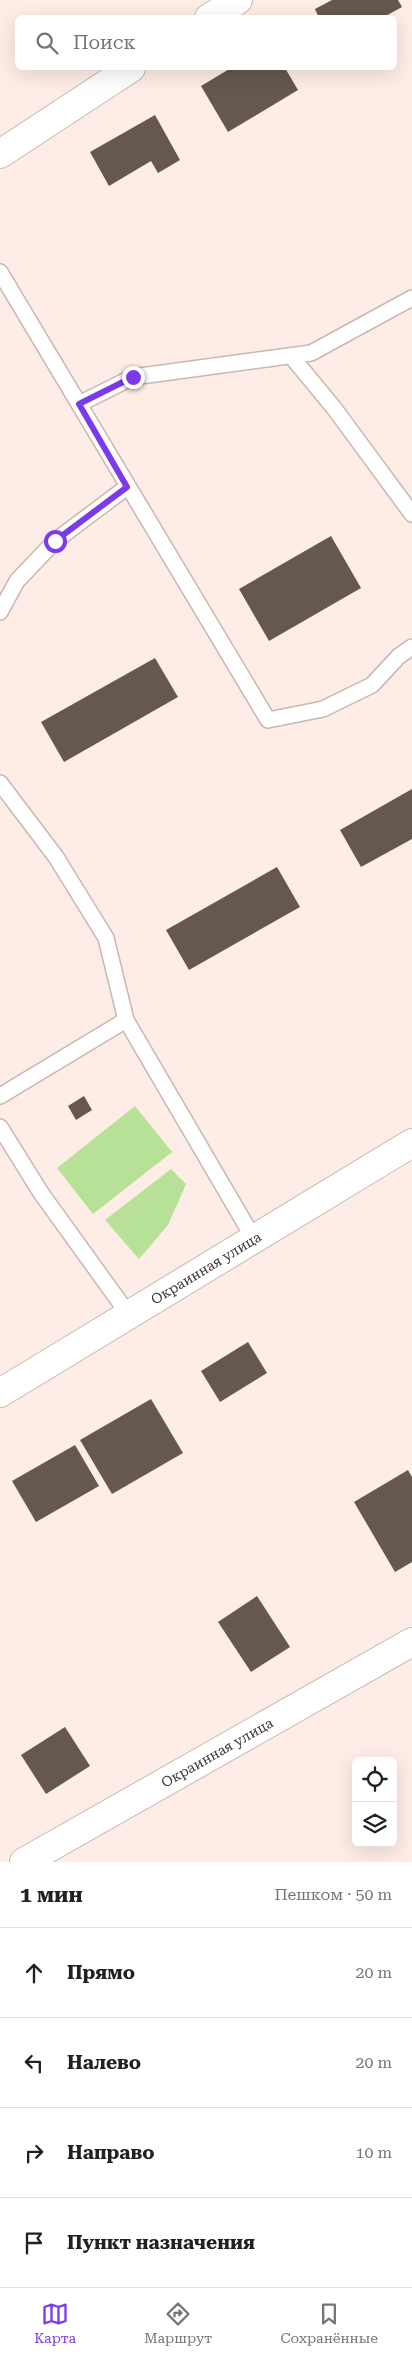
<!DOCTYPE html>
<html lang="ru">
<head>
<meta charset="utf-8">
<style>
	:root { --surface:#fff; --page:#f6f6f6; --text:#202124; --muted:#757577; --line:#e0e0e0; --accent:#7c3aed }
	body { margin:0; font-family:"Roboto Serif",serif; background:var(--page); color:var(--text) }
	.controls { position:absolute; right:15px; bottom:15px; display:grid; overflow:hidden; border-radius:8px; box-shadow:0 5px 20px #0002 }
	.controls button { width:45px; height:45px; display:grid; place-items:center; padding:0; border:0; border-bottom:1px solid var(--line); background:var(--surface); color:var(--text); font:25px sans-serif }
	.stop { position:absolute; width:15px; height:15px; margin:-11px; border:4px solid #7c3aed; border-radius:50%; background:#fff }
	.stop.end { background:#7c3aed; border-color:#fff; box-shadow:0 1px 5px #0008 }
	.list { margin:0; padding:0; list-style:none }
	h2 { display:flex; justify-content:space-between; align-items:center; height:65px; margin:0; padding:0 20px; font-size:21px }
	h2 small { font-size:16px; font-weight:400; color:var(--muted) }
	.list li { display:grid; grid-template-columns:32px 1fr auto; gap:15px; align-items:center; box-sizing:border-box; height:90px; padding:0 20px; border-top:1px solid var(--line) }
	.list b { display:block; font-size:19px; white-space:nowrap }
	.list em { font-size:16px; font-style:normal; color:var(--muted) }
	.icon { flex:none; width:28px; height:28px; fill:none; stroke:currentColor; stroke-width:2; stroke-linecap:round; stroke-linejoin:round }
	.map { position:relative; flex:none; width:412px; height:1862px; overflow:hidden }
	.search { position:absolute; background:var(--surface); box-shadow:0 5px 20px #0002; left:15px; right:15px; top:15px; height:55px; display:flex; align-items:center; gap:12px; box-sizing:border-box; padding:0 18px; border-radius:8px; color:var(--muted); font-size:19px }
	.sheet { height:425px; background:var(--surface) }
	nav { display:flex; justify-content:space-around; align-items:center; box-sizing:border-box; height:70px; border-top:1px solid var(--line); background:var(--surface); font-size:14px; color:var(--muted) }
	nav a { display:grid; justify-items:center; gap:2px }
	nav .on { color:var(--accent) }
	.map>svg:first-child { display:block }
	.green { fill:#b7e196 }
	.building { fill:#64584f }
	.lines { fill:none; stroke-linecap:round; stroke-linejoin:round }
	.lane-casing { stroke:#c8b8b1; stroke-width:18 }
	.street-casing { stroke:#c8b8b1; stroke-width:30 }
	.lane { stroke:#fff; stroke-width:15 }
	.street { stroke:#fff; stroke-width:28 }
	.route { stroke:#7c3aed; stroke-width:6 }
	.labels { text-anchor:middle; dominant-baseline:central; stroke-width:5; stroke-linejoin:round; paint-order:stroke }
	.street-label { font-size:14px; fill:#3d3633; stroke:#fff }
</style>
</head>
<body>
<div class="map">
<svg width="412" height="1862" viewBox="0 0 412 1862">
	<rect width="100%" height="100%" fill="#feede6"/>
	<!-- green -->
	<g class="green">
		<polygon points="135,1106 172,1152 93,1214 57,1168"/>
		<polygon points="171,1169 186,1184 168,1225 139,1259 105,1220"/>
	</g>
	<!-- building -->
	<g class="building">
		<polygon points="332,0 398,0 402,7 382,18 319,18 315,9"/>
		<polygon points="231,68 285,68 298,90 228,132 201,86"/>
		<polygon points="155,115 180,160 158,173 151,161 109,186 90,152"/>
		<polygon points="331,536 361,588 269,641 239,589"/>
		<polygon points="155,658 178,697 64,762 41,722"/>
		<polygon points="412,789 412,839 361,867 340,830"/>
		<polygon points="277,867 300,907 189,970 166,930"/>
		<polygon points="84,1096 92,1110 76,1120 68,1106"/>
		<polygon points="248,1342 267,1373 220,1402 201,1371"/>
		<polygon points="151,1399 183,1453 112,1494 80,1440"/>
		<polygon points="75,1445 99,1486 36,1522 12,1481"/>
		<polygon points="408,1470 412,1477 412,1562 395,1572 354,1502"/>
		<polygon points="257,1596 290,1647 251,1672 218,1622"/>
		<polygon points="65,1727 90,1766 46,1794 21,1755"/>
	</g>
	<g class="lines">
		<defs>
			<g id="lane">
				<polyline points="0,272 268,720 323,709 372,685 399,656 412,647"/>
				<polyline points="291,356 334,408 412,514"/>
				<polyline points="79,404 133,377 311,353 412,298"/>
				<polyline points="0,612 17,581 55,541 127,487"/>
				<polyline points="0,783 56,857 106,938 126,1020 254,1239"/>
				<polyline points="0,1096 126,1020"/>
				<polyline points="0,1127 41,1193 129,1315"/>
			</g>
			<g id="street">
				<polyline points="209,18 238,0"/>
				<polyline points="0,154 131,68"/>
				<path id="s1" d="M0 1393 412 1143"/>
				<path id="s2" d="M24 1862 412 1642"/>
			</g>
		</defs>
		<!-- lane casing -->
		<use href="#lane" class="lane-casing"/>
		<!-- street casing -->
		<use href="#street" class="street-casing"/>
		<!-- lane -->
		<use href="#lane" class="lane"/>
		<!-- street -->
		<use href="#street" class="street"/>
	</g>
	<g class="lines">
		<!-- route -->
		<polyline class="route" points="55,541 127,487 79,404 133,377"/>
	</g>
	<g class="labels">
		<!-- street labels -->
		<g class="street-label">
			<text stroke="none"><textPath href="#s1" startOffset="241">Окраинная улица</textPath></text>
			<text stroke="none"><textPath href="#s2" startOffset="222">Окраинная улица</textPath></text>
		</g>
	</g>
</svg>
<div class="controls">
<button><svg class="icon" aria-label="locate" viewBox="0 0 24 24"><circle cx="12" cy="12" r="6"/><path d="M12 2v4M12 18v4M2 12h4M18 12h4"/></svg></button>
<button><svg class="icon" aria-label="layers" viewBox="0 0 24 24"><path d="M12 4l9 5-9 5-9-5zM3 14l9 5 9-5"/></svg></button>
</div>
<div class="stop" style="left:55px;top:541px"></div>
<div class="stop end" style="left:133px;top:377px"></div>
<div class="search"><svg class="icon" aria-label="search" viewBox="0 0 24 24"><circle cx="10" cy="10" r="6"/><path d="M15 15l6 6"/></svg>Поиск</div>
</div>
<section class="sheet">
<h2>1 мин<small>Пешком · 50 m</small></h2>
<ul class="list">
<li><svg class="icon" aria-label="ahead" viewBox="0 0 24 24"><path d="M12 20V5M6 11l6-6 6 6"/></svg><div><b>Прямо</b></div><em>20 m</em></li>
<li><svg class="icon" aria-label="left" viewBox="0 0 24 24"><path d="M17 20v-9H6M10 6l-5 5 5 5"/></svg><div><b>Налево</b></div><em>20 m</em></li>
<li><svg class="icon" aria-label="right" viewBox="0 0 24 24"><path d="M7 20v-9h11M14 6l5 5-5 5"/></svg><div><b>Направо</b></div><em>10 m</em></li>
<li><svg class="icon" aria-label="arrive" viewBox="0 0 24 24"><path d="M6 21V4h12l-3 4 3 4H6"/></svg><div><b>Пункт назначения</b></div></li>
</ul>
</section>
<nav>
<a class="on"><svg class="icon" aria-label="map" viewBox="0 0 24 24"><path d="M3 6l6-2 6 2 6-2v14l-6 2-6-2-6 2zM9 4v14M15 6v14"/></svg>Карта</a>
<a><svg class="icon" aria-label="directions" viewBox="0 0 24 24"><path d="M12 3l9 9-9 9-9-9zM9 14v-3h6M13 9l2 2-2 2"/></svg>Маршрут</a>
<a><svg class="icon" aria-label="saved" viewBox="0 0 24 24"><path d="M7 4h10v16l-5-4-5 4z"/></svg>Сохранённые</a>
</nav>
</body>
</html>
